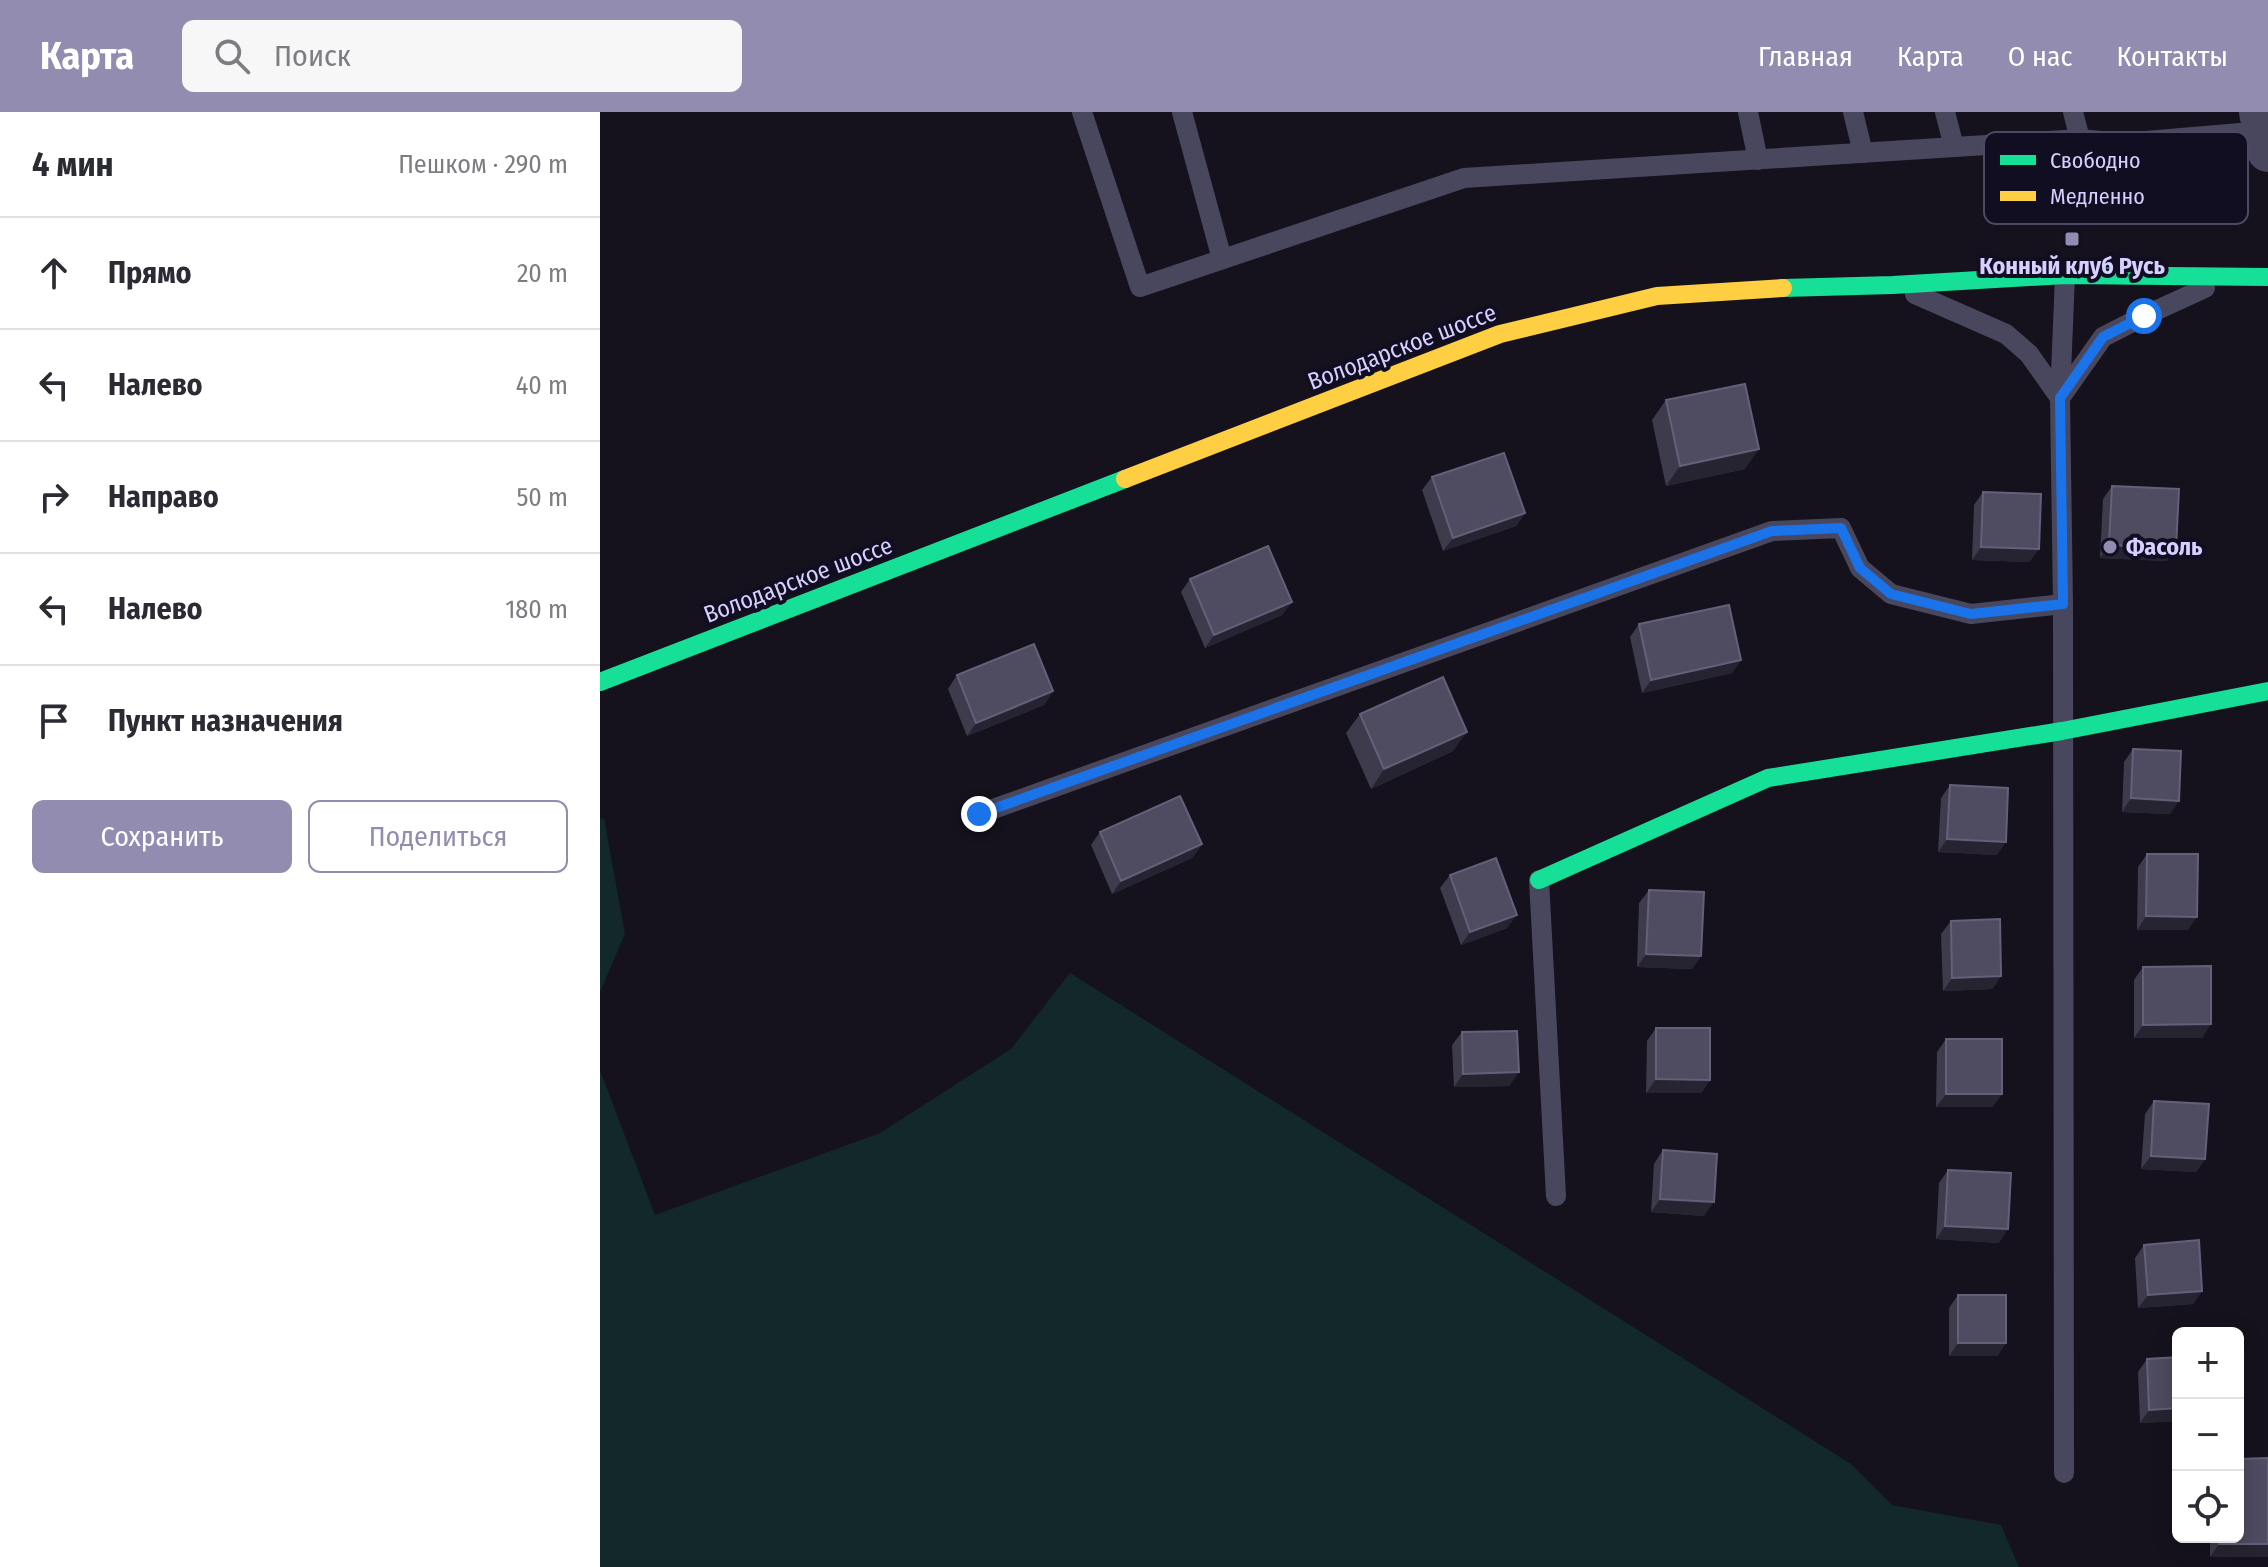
<!DOCTYPE html>
<html lang="ru">
<head>
<meta charset="utf-8">
<style>
	:root { --surface:#fff; --page:#f7f7f7; --text:#2b2b33; --muted:#7c7c81; --line:#e1e1e2; --accent:#928db0 }
	body { margin:0; font-family:"Fira Sans Condensed",sans-serif; background:var(--page); color:var(--text) }
	.controls { position:absolute; right:24px; bottom:24px; display:grid; overflow:hidden; border-radius:12px; box-shadow:0 4px 20px #0003 }
	.controls button { width:72px; height:72px; display:grid; place-items:center; padding:0; border:0; border-bottom:2px solid var(--line); background:var(--surface); color:var(--text); font:40px sans-serif }
	.stop { position:absolute; width:24px; height:24px; margin:-18px; border:6px solid #1a73e8; border-radius:50%; background:#fff }
	.stop.end { background:#1a73e8; border-color:#fff; box-shadow:0 2px 8px #0008 }
	.list { margin:0; padding:0; list-style:none }
	h2 { display:flex; justify-content:space-between; align-items:center; height:104px; margin:0; padding:0 32px; font-size:34px }
	h2 small { font-size:26px; font-weight:400; color:var(--muted) }
	.list li { display:grid; grid-template-columns:52px 1fr auto; gap:24px; align-items:center; box-sizing:border-box; height:112px; padding:0 32px; border-top:2px solid var(--line) }
	.list b { display:block; font-size:30px; white-space:nowrap }
	.list em { font-size:26px; font-style:normal; color:var(--muted) }
	.actions { display:flex; gap:16px; padding:24px 32px }
	.actions a { flex:1; padding:18px 0; border:2px solid var(--accent); border-radius:12px; text-align:center; font-size:28px; color:var(--accent) }
	.actions .main { background:var(--accent); color:#fff }
	.icon { flex:none; width:44px; height:44px; fill:none; stroke:currentColor; stroke-width:2; stroke-linecap:round; stroke-linejoin:round }
	.map { position:relative; flex:none; width:1668px; height:1455px; overflow:hidden }
	header { display:flex; align-items:center; gap:48px; box-sizing:border-box; height:112px; padding:0 40px; background:var(--accent); color:#fff }
	header strong { font-size:38px }
	nav { display:flex; gap:44px; margin-inline-start:auto; font-size:28px }
	.search { width:560px; height:72px; background:var(--page); display:flex; align-items:center; gap:20px; box-sizing:border-box; padding:0 28px; border-radius:12px; color:var(--muted); font-size:30px }
	main { display:flex }
	aside { flex:1; background:var(--surface) }
	.map>svg:first-child { display:block }
	.green { fill:#12282a }
	.lines { fill:none; stroke-linecap:round; stroke-linejoin:round }
	.lane { stroke:#49475e; stroke-width:20 }
	.street { stroke:#49475e; stroke-width:42 }
	.fast { stroke:#16e098; stroke-width:18 }
	.slow { stroke:#ffcf43; stroke-width:18 }
	.wall { fill:#3e3b4d }
	.shaded-wall { fill:#272432 }
	.building { fill:#4f4b60; stroke:#646079; stroke-width:2 }
	.route { stroke:#1a73e8; stroke-width:10 }
	.poi-dot { fill:#928db0; stroke:#120e22; stroke-width:3 }
	.labels { text-anchor:middle; dominant-baseline:central; stroke-width:8; stroke-linejoin:round; paint-order:stroke }
	.poi-label { font-size:24px; font-weight:bold; fill:#d6cfff; stroke:#120e22 }
	.street-label { font-size:24px; fill:#d6cfff; stroke:#120e22 }
	.key { fill:#120e22; stroke:#4d4864; stroke-width:2 }
	.key-label { font-size:22px; fill:#d6cfff }
</style>
</head>
<body>
<header>
<strong>Карта</strong>
<div class="search"><svg class="icon" aria-label="search" viewBox="0 0 24 24"><circle cx="10" cy="10" r="6"/><path d="M15 15l6 6"/></svg>Поиск</div>
<nav><a>Главная</a><a>Карта</a><a>О нас</a><a>Контакты</a></nav>
</header>
<main>
<aside>
<h2>4 мин<small>Пешком · 290 m</small></h2>
<ul class="list">
<li><svg class="icon" aria-label="ahead" viewBox="0 0 24 24"><path d="M12 20V5M6 11l6-6 6 6"/></svg><div><b>Прямо</b></div><em>20 m</em></li>
<li><svg class="icon" aria-label="left" viewBox="0 0 24 24"><path d="M17 20v-9H6M10 6l-5 5 5 5"/></svg><div><b>Налево</b></div><em>40 m</em></li>
<li><svg class="icon" aria-label="right" viewBox="0 0 24 24"><path d="M7 20v-9h11M14 6l5 5-5 5"/></svg><div><b>Направо</b></div><em>50 m</em></li>
<li><svg class="icon" aria-label="left" viewBox="0 0 24 24"><path d="M17 20v-9H6M10 6l-5 5 5 5"/></svg><div><b>Налево</b></div><em>180 m</em></li>
<li><svg class="icon" aria-label="arrive" viewBox="0 0 24 24"><path d="M6 21V4h12l-3 4 3 4H6"/></svg><div><b>Пункт назначения</b></div></li>
</ul>
<div class="actions"><a class="main">Сохранить</a><a>Поделиться</a></div>
</aside>
<div class="map">
<svg width="1668" height="1455" viewBox="0 0 1668 1455">
	<rect width="100%" height="100%" fill="#15121d"/>
	<!-- green -->
	<g class="green">
		<polygon points="4,706 25,822 0,880 0,708"/>
		<polygon points="470,861 1251,1352 1292,1393 1401,1413 1419,1455 0,1455 0,958 55,1103 280,1021 411,937"/>
	</g>
	<g class="lines">
		<!-- lane -->
		<g class="lane">
			<polyline points="482,0 540,175 864,66 1480,27"/>
			<polyline points="582,0 622,147"/>
			<polyline points="1148,0 1158,48"/>
			<polyline points="1253,0 1263,41"/>
			<polyline points="1345,0 1354,35"/>
			<polyline points="1473,0 1480,27 1522,31 1664,19"/>
			<polyline points="1315,182 1406,222 1429,242 1460,286"/>
			<polyline points="1460,286 1503,225 1544,204 1605,176"/>
			<polyline points="379,702 1172,419 1241,416 1260,456 1291,482 1371,502 1463,492"/>
			<polyline points="939,768 956,1084"/>
			<polyline points="1464,1361 1463,492 1460,286 1465,163"/>
		</g>
		<!-- street -->
		<polyline class="street" points="1660,0 1668,39"/>
		<!-- fast -->
		<g class="fast">
			<polyline points="1183,176 1293,173 1465,163 1668,165"/>
			<polyline points="0,570 525,367"/>
			<polyline points="939,768 1168,666 1462,619 1668,579"/>
		</g>
		<!-- slow -->
		<polyline class="slow" points="525,367 900,222 1057,184 1183,176"/>
	</g>
	<!-- wall -->
	<g class="wall">
		<polygon points="1066,288 1145,357 1066,374 1052,308"/>
		<polygon points="832,365 925,401 916,414 843,439 822,378"/>
		<polygon points="1512,374 1567,449 1500,446 1503,387"/>
		<polygon points="1383,380 1439,437 1429,450 1372,448 1374,393"/>
		<polygon points="590,467 692,490 682,503 605,536 581,480"/>
		<polygon points="1039,512 1141,548 1132,561 1042,581 1030,525"/>
		<polygon points="357,563 453,579 444,593 367,624 348,577"/>
		<polygon points="760,602 853,639 771,677 746,621"/>
		<polygon points="1533,637 1570,702 1522,700 1524,650"/>
		<polygon points="1350,673 1397,743 1338,740 1341,686"/>
		<polygon points="500,720 602,732 592,746 512,782 491,733"/>
		<polygon points="1547,742 1588,818 1537,818 1538,755"/>
		<polygon points="850,763 907,816 861,833 840,776"/>
		<polygon points="1049,778 1101,844 1092,857 1037,855 1039,791"/>
		<polygon points="1351,809 1401,864 1392,877 1343,879 1341,822"/>
		<polygon points="1543,855 1602,926 1534,926 1534,868"/>
		<polygon points="1056,916 1110,968 1101,981 1046,981 1047,929"/>
		<polygon points="862,920 919,960 909,974 854,975 852,933"/>
		<polygon points="1346,927 1402,982 1392,995 1336,995 1337,940"/>
		<polygon points="1554,989 1605,1047 1596,1060 1541,1057 1545,1002"/>
		<polygon points="1063,1038 1104,1104 1051,1100 1054,1052"/>
		<polygon points="1348,1058 1399,1131 1336,1127 1339,1071"/>
		<polygon points="1544,1133 1602,1179 1593,1192 1538,1196 1535,1146"/>
		<polygon points="1358,1183 1406,1231 1397,1244 1349,1244 1349,1196"/>
		<polygon points="1578,1245 1578,1309 1540,1311 1538,1260 1547,1247"/>
		<polygon points="1668,1346 1668,1445 1610,1445 1610,1425 1638,1425"/>
	</g>
	<!-- shaded-wall -->
	<g class="shaded-wall">
		<polygon points="1159,337 1145,357 1066,374 1080,354"/>
		<polygon points="925,401 916,414 843,439 853,426"/>
		<polygon points="1509,433 1576,436 1567,449 1500,446"/>
		<polygon points="1381,435 1439,437 1429,450 1372,448"/>
		<polygon points="692,490 682,503 605,536 614,523"/>
		<polygon points="1141,548 1132,561 1042,581 1051,568"/>
		<polygon points="453,579 444,593 367,624 376,611"/>
		<polygon points="867,620 853,639 771,677 784,657"/>
		<polygon points="1531,686 1579,689 1570,702 1522,700"/>
		<polygon points="1347,727 1406,730 1397,743 1338,740"/>
		<polygon points="602,732 592,746 512,782 521,769"/>
		<polygon points="917,803 907,816 861,833 870,820"/>
		<polygon points="1546,804 1597,805 1588,818 1537,818"/>
		<polygon points="1046,842 1101,844 1092,857 1037,855"/>
		<polygon points="1401,864 1392,877 1343,879 1352,866"/>
		<polygon points="1611,912 1602,926 1534,926 1543,913"/>
		<polygon points="919,960 909,974 854,975 863,962"/>
		<polygon points="1056,967 1110,968 1101,981 1046,981"/>
		<polygon points="1346,982 1402,982 1392,995 1336,995"/>
		<polygon points="1551,1044 1605,1047 1596,1060 1541,1057"/>
		<polygon points="1060,1087 1114,1090 1104,1104 1051,1100"/>
		<polygon points="1345,1114 1408,1117 1399,1131 1336,1127"/>
		<polygon points="1602,1179 1593,1192 1538,1196 1548,1183"/>
		<polygon points="1358,1231 1406,1231 1397,1244 1349,1244"/>
		<polygon points="1578,1296 1578,1309 1540,1311 1549,1298"/>
		<polygon points="1619,1432 1668,1432 1668,1445 1610,1445"/>
	</g>
	<!-- building -->
	<g class="building">
		<polygon points="1145,272 1159,337 1080,354 1066,288"/>
		<polygon points="904,341 925,401 853,426 832,365"/>
		<polygon points="1512,374 1579,377 1576,436 1509,433"/>
		<polygon points="1383,380 1441,382 1439,437 1381,435"/>
		<polygon points="668,434 692,490 614,523 590,467"/>
		<polygon points="1129,493 1141,548 1051,568 1039,512"/>
		<polygon points="434,532 453,579 376,611 357,563"/>
		<polygon points="843,565 867,620 784,657 760,602"/>
		<polygon points="1533,637 1581,639 1579,689 1531,686"/>
		<polygon points="1350,673 1408,676 1406,730 1347,727"/>
		<polygon points="580,684 602,732 521,769 500,720"/>
		<polygon points="1547,742 1598,742 1597,805 1546,804"/>
		<polygon points="896,746 917,803 870,820 850,763"/>
		<polygon points="1049,778 1104,780 1101,844 1046,842"/>
		<polygon points="1400,807 1401,864 1352,866 1351,809"/>
		<polygon points="1611,854 1611,912 1543,913 1543,855"/>
		<polygon points="1056,916 1110,916 1110,968 1056,967"/>
		<polygon points="917,919 919,960 863,962 862,920"/>
		<rect x="1346" y="927" width="56" height="55"/>
		<polygon points="1554,989 1609,992 1605,1047 1551,1044"/>
		<polygon points="1063,1038 1117,1042 1114,1090 1060,1087"/>
		<polygon points="1348,1058 1411,1061 1408,1117 1345,1114"/>
		<polygon points="1599,1128 1602,1179 1548,1183 1544,1133"/>
		<rect x="1358" y="1183" width="48" height="48"/>
		<polygon points="1578,1245 1578,1296 1549,1298 1547,1247"/>
		<polygon points="1668,1346 1668,1432 1619,1432 1619,1425 1638,1425 1638,1347"/>
	</g>
	<g class="lines">
		<!-- route -->
		<polyline class="route" points="379,702 1172,419 1241,416 1260,456 1291,482 1371,502 1463,492 1460,286 1503,225 1544,204"/>
	</g>
	<!-- markers -->
	<g class="poi-dot">
		<rect x="1464" y="119" width="16" height="16" rx="4"/>
		<circle cx="1510" cy="435" r="8"/>
	</g>
	<g class="labels">
		<!-- poi labels -->
		<g class="poi-label">
			<text x="1472" y="154">Конный клуб Русь</text>
			<text x="1526" y="435" text-anchor="start">Фасоль</text>
		</g>
		<!-- street labels -->
		<g class="street-label">
			<text transform="translate(802 235) rotate(-21)">Володарское шоссе</text>
			<text transform="translate(198 468) rotate(-21)">Володарское шоссе</text>
		</g>
	</g>
	<!-- legend -->
	<rect x="1384" y="20" width="264" height="92" rx="12" class="key"/>
	<rect x="1400" y="43" width="36" height="10" fill="#16e098"/>
	<rect x="1400" y="79" width="36" height="10" fill="#ffcf43"/>
	<g class="key-label">
		<text x="1450" y="56">Свободно</text>
		<text x="1450" y="92">Медленно</text>
	</g>
</svg>
<div class="controls">
<button>+</button>
<button>−</button>
<button><svg class="icon" aria-label="locate" viewBox="0 0 24 24"><circle cx="12" cy="12" r="6"/><path d="M12 2v4M12 18v4M2 12h4M18 12h4"/></svg></button>
</div>
<div class="stop" style="left:1544px;top:204px"></div>
<div class="stop end" style="left:379px;top:702px"></div>
</div>
</main>
</body>
</html>
